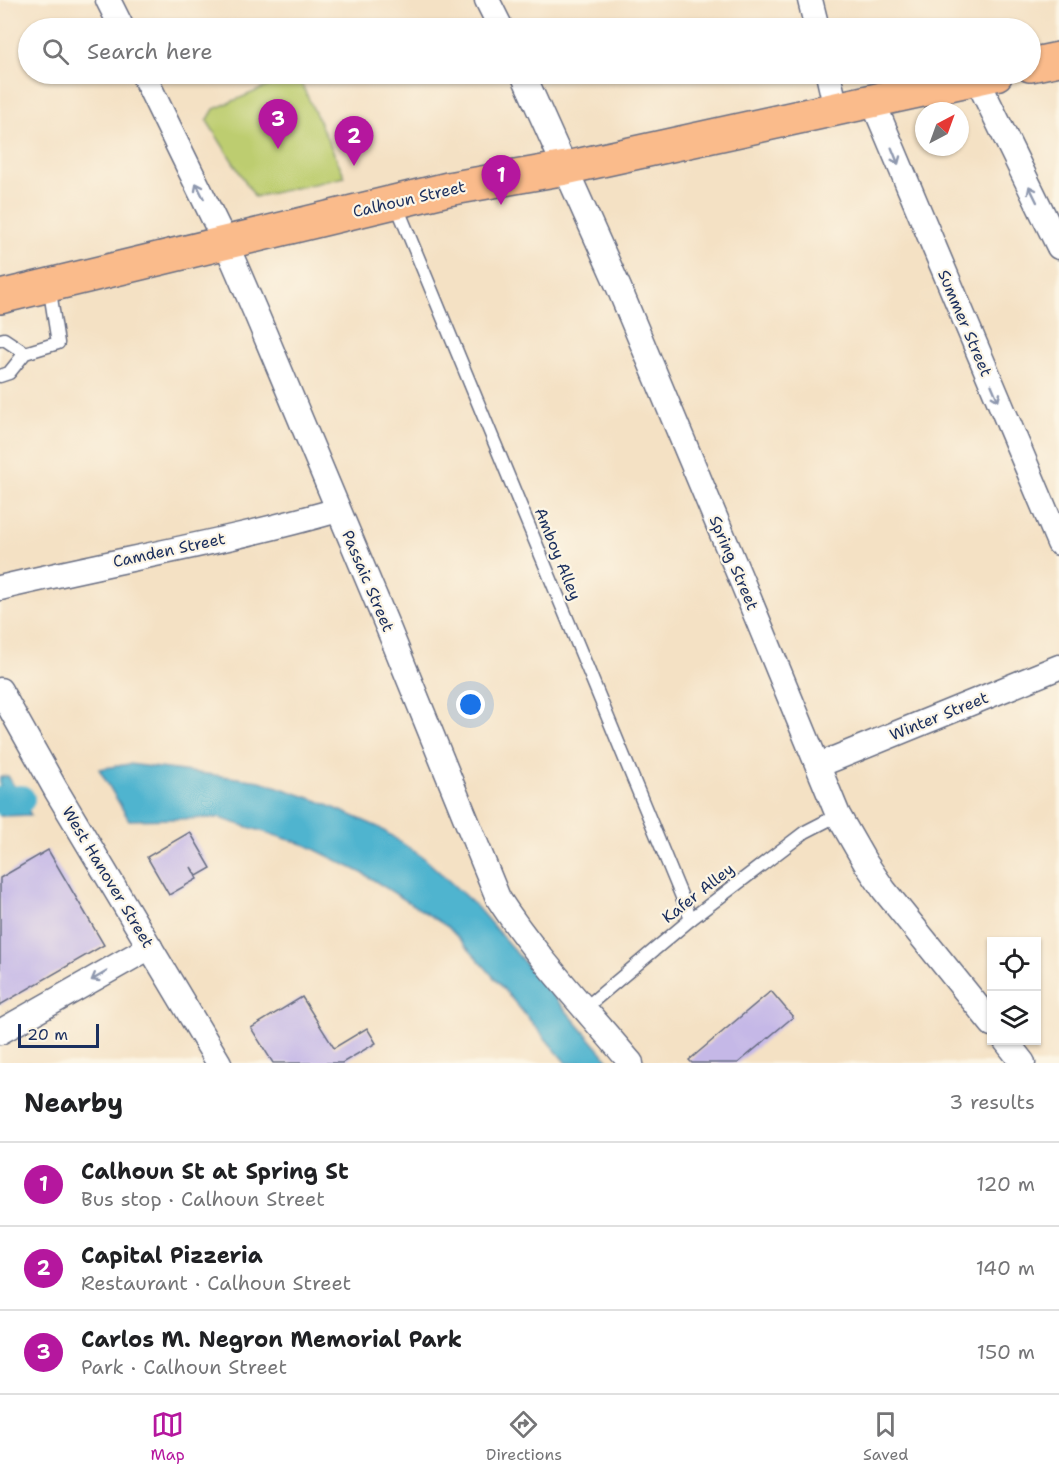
<!DOCTYPE html>
<html lang="en">
<head>
<meta charset="utf-8">
<style>
	:root { --surface:#fff; --page:#f6f6f6; --text:#202124; --muted:#757577; --line:#e0e0e0; --accent:#b5179e }
	body { margin:0; font-family:"Shantell Sans",sans-serif; background:var(--page); color:var(--text) }
	.controls { position:absolute; right:18px; bottom:18px; display:grid; overflow:hidden; border-radius:0px; box-shadow:0 2px 4px #0004 }
	.controls button { width:54px; height:54px; display:grid; place-items:center; padding:0; border:0; border-bottom:2px solid var(--line); background:var(--surface); color:var(--text); font:30px sans-serif }
	.compass { position:absolute; left:915px; top:102px; width:54px; height:54px; border-radius:50%; background:var(--surface); box-shadow:0 2px 4px #0004; rotate:41deg }
	.scale { position:absolute; left:18px; bottom:15px; width:81px; box-sizing:border-box; padding-left:6px; border:3px solid #1b2f5e; border-top:0; font-size:16px; line-height:21px; white-space:nowrap; color:#1b2f5e; -webkit-text-stroke:4px #fcf5e5; paint-order:stroke }
	.you { position:absolute; left:471px; top:705px; width:21px; height:21px; margin:-15px; border:4px solid #fff; border-radius:50%; background:#1a73e8; box-shadow:0 0 0 9px #1a73e833 }
	.badge { display:grid; place-items:center; width:39px; height:39px; border-radius:50%; background:var(--accent); color:#fff; font-size:20px; font-weight:700 }
	.pin { position:absolute; translate:-50% -50px; filter:drop-shadow(0 2px 3px #0008) }
	.pin::after { content:''; position:absolute; top:32px; width:21px; height:18px; background:inherit; clip-path:polygon(0 0,100% 0,50% 100%) }
	.list { margin:0; padding:0; list-style:none }
	h2 { display:flex; justify-content:space-between; align-items:center; height:78px; margin:0; padding:0 24px; font-size:26px }
	h2 small { font-size:20px; font-weight:400; color:var(--muted) }
	.list li { display:grid; grid-template-columns:39px 1fr auto; gap:18px; align-items:center; box-sizing:border-box; height:84px; padding:0 24px; border-top:2px solid var(--line) }
	.list b { display:block; font-size:22px; white-space:nowrap }
	.list p { margin:0; font-size:20px; white-space:nowrap; color:var(--muted) }
	.list em { font-size:20px; font-style:normal; color:var(--muted) }
	.icon { flex:none; width:33px; height:33px; fill:none; stroke:currentColor; stroke-width:2; stroke-linecap:round; stroke-linejoin:round }
	.map { position:relative; flex:none; width:1059px; height:1063px; overflow:hidden }
	.search { position:absolute; background:var(--surface); box-shadow:0 2px 4px #0004; left:18px; right:18px; top:18px; height:66px; display:flex; align-items:center; gap:15px; box-sizing:border-box; padding:0 21px; border-radius:33px; color:var(--muted); font-size:22px }
	.sheet { height:330px; background:var(--surface) }
	nav { display:flex; justify-content:space-around; align-items:center; box-sizing:border-box; height:84px; border-top:2px solid var(--line); background:var(--surface); font-size:16px; color:var(--muted) }
	nav a { display:grid; justify-items:center; gap:3px }
	nav .on { color:var(--accent) }
	.map>svg:first-child { display:block }
	.green { fill:#bdcd6f; stroke:#6c7e66; stroke-width:1.5 }
	.water { fill:#50b4cf; stroke:#367296; stroke-width:1.5 }
	.lines { fill:none; stroke-linecap:round; stroke-linejoin:round }
	.canal { stroke:#50b4cf; stroke-width:28 }
	.building { fill:#c5b8e7 }
	.lane-casing { stroke:#676d82; stroke-width:15 }
	.street-casing { stroke:#676d82; stroke-width:27 }
	.primary-casing { stroke:#676d82; stroke-width:36 }
	.lane { stroke:#fff; stroke-width:12 }
	.street { stroke:#fff; stroke-width:24 }
	.primary { stroke:#fabb8b; stroke-width:33 }
	.oneway { stroke:#8d97ae }
	.labels { text-anchor:middle; dominant-baseline:central; stroke-width:4.5; stroke-linejoin:round; paint-order:stroke }
	.street-label { font-size:16px; fill:#1b2f5e; stroke:#fcf5e5 }
</style>
</head>
<body>
<div class="map">
<svg width="1059" height="1063" viewBox="0 0 1059 1063">
	<rect width="100%" height="100%" fill="#fcf5e5"/>
	<filter id="ink" filterUnits="userSpaceOnUse"><feTurbulence type="fractalNoise" baseFrequency=".0167" numOctaves="2"/><feDisplacementMap in="SourceGraphic" scale="12" xChannelSelector="R" yChannelSelector="G"/><feConvolveMatrix kernelMatrix="1 2 1 2 8 2 1 2 1" color-interpolation-filters="sRGB"/></filter>
	<filter id="wash" filterUnits="userSpaceOnUse"><feTurbulence type="fractalNoise" baseFrequency=".008" numOctaves="4" result="noise"/><feDisplacementMap in="SourceGraphic" scale="24" xChannelSelector="R" yChannelSelector="G"/><feGaussianBlur stdDeviation="1.35" result="paint"/><feColorMatrix in="noise" values="0 0 0 0 0 0 0 0 0 0 0 0 0 0 0 0 0 1.4 0 .05"/><feComposite in="paint" operator="in"/></filter>
	<g filter="url(#wash)">
		<rect width="100%" height="100%" fill="#f4e1c4"/>
		<!-- green -->
		<polygon class="green" points="297,74 345,177 255,197 207,121 214,109"/>
		<!-- water -->
		<g class="water">
			<polygon points="129,764 260,781 316,800 378,827 424,858 475,905 611,1063 566,1063 485,967 448,927 364,874 306,845 219,818 129,820 99,769"/>
			<polygon points="8,776 31,815 0,816 0,777"/>
		</g>
		<g class="lines">
			<!-- canal -->
			<polyline class="canal" points="0,801 21,799"/>
		</g>
		<g id="blocks">
			<!-- building -->
			<g class="building">
				<polygon points="190,832 211,868 197,876 191,867 197,879 169,895 147,857"/>
				<polygon points="48,850 104,945 0,1005 0,878"/>
				<polygon points="771,991 793,1017 738,1063 692,1063 689,1060"/>
				<polygon points="302,997 334,1048 367,1028 376,1043 342,1063 273,1063 251,1028"/>
			</g>
		</g>
	</g>
	<g filter="url(#ink)">
		<use href="#blocks" fill-opacity="0" stroke="#676d82" stroke-width="1.5"/>
		<g class="lines">
			<defs>
				<g id="lane">
					<polyline points="396,204 691,919"/>
					<polyline points="0,340 4,339 25,353"/>
					<polyline points="0,376 9,373 25,353 58,343 49,285"/>
					<polyline points="585,1008 691,919 805,832 838,815"/>
				</g>
				<g id="street">
					<polyline points="108,0 122,28"/>
					<polyline points="487,0 501,28"/>
					<polyline points="810,0 817,28"/>
					<path d="M143 74 226 244 258 318 389 630 498 898C536 957 586 1009 631 1063"/>
					<polyline points="523,74 619,288 743,584 838,815 865,862 884,890 992,1024"/>
					<polyline points="828,74 836,109"/>
					<polyline points="977,79 1059,247"/>
					<polyline points="873,102 1059,543"/>
					<path d="M0 588C113 561 227 542 338 510"/>
					<polyline points="0,690 56,790 219,1063"/>
					<polyline points="819,765 1059,667"/>
					<polyline points="0,1032 150,947"/>
					<polyline points="1005,1040 1023,1063"/>
				</g>
				<g id="primary">
					<polyline points="1030,65 1059,59"/>
					<polyline points="0,297 448,189 566,168 996,74"/>
				</g>
			</defs>
			<!-- lane casing -->
			<use href="#lane" class="lane-casing"/>
			<!-- street casing -->
			<use href="#street" class="street-casing"/>
			<!-- primary casing -->
			<use href="#primary" class="primary-casing"/>
			<!-- lane -->
			<use href="#lane" class="lane"/>
			<!-- street -->
			<use href="#street" class="street"/>
			<!-- primary -->
			<use href="#primary" class="primary"/>
		</g>
		<!-- one-way arrows -->
		<defs><path id="oneway-shaft" d="M-6 0H5M1.5-3L5.5 0L1.5 3" fill="none" stroke-width="1.6" stroke-linecap="round" stroke-linejoin="round" transform="scale(1.5)"/></defs>
		<g class="oneway">
			<use href="#oneway-shaft" transform="translate(895 156) rotate(68)"/>
			<use href="#oneway-shaft" transform="translate(200 191) rotate(-116)"/>
			<use href="#oneway-shaft" transform="translate(1033 194) rotate(-116)"/>
			<use href="#oneway-shaft" transform="translate(995 393) rotate(67)"/>
			<use href="#oneway-shaft" transform="translate(99 976) rotate(150)"/>
		</g>
	</g>
	<g class="labels">
		<!-- street labels -->
		<g class="street-label">
			<text transform="translate(409 199) rotate(-13)">Calhoun Street</text>
			<text transform="translate(965 323) rotate(67)">Summer Street</text>
			<text transform="translate(169 550) rotate(-12)">Camden Street</text>
			<text transform="translate(558 554) rotate(68)">Amboy Alley</text>
			<text transform="translate(734 563) rotate(67)">Spring Street</text>
			<text transform="translate(368 581) rotate(67)">Passaic Street</text>
			<text transform="translate(939 716) rotate(-22)">Winter Street</text>
			<text transform="translate(108 877) rotate(59)">West Hanover Street</text>
			<text transform="translate(698 893) rotate(-38)">Kafer Alley</text>
		</g>
	</g>
</svg>
<div class="controls">
<button><svg class="icon" aria-label="locate" viewBox="0 0 24 24"><circle cx="12" cy="12" r="6"/><path d="M12 2v4M12 18v4M2 12h4M18 12h4"/></svg></button>
<button><svg class="icon" aria-label="layers" viewBox="0 0 24 24"><path d="M12 4l9 5-9 5-9-5zM3 14l9 5 9-5"/></svg></button>
</div>
<svg class="compass" viewBox="-18 -18 36 36"><path d="M0-13l5 13h-10z" fill="#e53935"/><path d="M0 13l5-13h-10z" fill="#757577"/></svg>
<div class="scale">20 m</div>
<div class="you"></div>
<div class="pin badge" style="left:501px;top:205px">1</div>
<div class="pin badge" style="left:354px;top:166px">2</div>
<div class="pin badge" style="left:278px;top:149px">3</div>
<div class="search"><svg class="icon" aria-label="search" viewBox="0 0 24 24"><circle cx="10" cy="10" r="6"/><path d="M15 15l6 6"/></svg>Search here</div>
</div>
<section class="sheet">
<h2>Nearby<small>3 results</small></h2>
<ul class="list">
<li><span class="badge">1</span><div><b>Calhoun St at Spring St</b><p>Bus stop · Calhoun Street</p></div><em>120 m</em></li>
<li><span class="badge">2</span><div><b>Capital Pizzeria</b><p>Restaurant · Calhoun Street</p></div><em>140 m</em></li>
<li><span class="badge">3</span><div><b>Carlos M. Negron Memorial Park</b><p>Park · Calhoun Street</p></div><em>150 m</em></li>
</ul>
</section>
<nav>
<a class="on"><svg class="icon" aria-label="map" viewBox="0 0 24 24"><path d="M3 6l6-2 6 2 6-2v14l-6 2-6-2-6 2zM9 4v14M15 6v14"/></svg>Map</a>
<a><svg class="icon" aria-label="directions" viewBox="0 0 24 24"><path d="M12 3l9 9-9 9-9-9zM9 14v-3h6M13 9l2 2-2 2"/></svg>Directions</a>
<a><svg class="icon" aria-label="saved" viewBox="0 0 24 24"><path d="M7 4h10v16l-5-4-5 4z"/></svg>Saved</a>
</nav>
</body>
</html>
